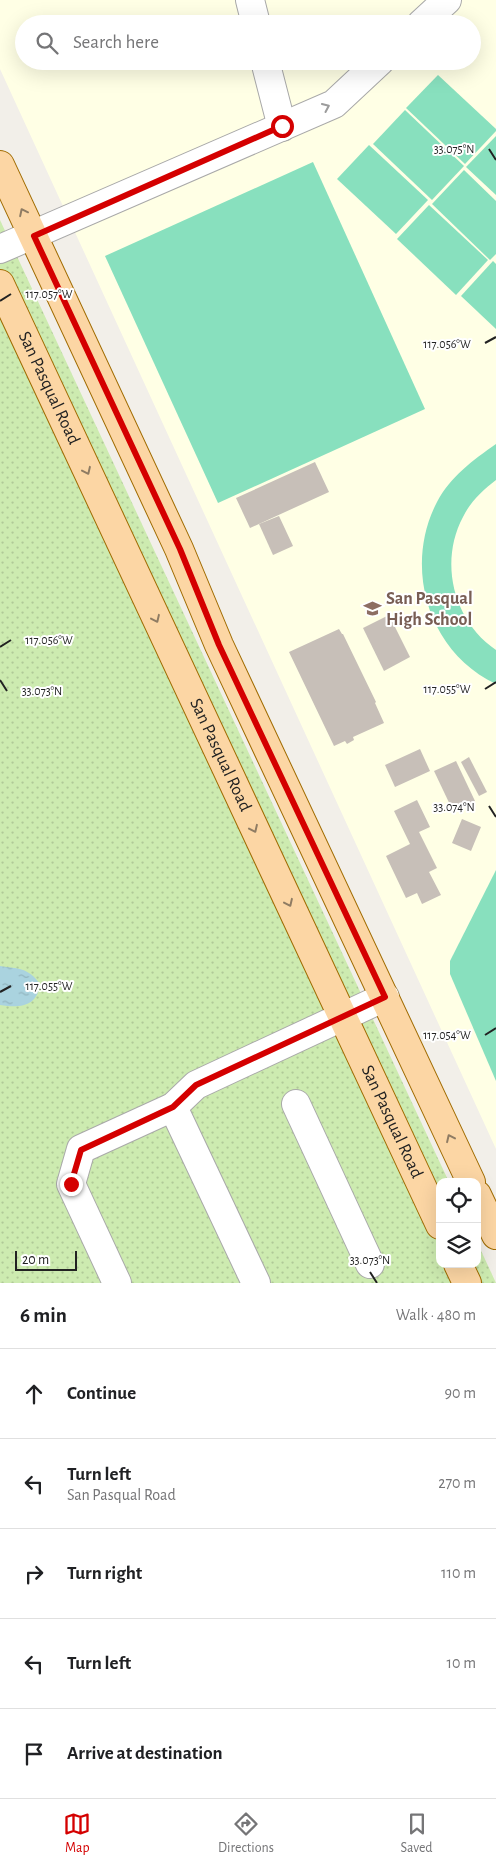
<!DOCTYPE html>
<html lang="en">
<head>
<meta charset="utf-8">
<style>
	:root { --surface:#fff; --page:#f6f6f6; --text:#202124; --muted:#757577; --line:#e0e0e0; --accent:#d40000 }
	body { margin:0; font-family:"Alegreya Sans",sans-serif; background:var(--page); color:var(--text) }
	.controls { position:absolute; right:15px; bottom:15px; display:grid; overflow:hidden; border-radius:10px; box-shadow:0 5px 20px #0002 }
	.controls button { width:45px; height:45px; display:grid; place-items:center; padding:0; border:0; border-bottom:1px solid var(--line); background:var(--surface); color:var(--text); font:25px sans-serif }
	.scale { position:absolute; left:15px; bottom:12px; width:62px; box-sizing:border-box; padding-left:5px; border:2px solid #222; border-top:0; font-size:14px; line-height:18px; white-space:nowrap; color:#222; -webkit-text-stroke:4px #fff; paint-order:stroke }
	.stop { position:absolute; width:15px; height:15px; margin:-11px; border:4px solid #d40000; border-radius:50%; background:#fff }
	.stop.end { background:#d40000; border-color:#fff; box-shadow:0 1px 5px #0008 }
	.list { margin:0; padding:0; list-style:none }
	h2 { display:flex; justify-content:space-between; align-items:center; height:65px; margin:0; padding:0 20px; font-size:21px }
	h2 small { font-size:16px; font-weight:400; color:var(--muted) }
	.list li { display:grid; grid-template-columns:32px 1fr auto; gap:15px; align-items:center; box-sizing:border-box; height:90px; padding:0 20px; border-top:1px solid var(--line) }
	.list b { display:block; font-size:19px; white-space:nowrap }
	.list p { margin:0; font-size:16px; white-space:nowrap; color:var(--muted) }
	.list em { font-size:16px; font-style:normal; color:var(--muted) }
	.icon { flex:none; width:28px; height:28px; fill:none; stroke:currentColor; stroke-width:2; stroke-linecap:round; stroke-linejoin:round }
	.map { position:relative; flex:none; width:496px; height:1283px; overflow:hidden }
	.search { position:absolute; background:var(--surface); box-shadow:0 5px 20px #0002; left:15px; right:15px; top:15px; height:55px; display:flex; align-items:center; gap:12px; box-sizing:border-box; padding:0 18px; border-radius:28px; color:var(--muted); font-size:19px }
	.sheet { height:515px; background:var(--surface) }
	nav { display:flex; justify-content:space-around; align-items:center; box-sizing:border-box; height:70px; border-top:1px solid var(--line); background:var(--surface); font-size:14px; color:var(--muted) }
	nav a { display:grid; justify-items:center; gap:2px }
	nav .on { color:var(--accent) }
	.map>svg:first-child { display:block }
	.education { fill:#ffffe5; fill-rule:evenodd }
	.grass { fill:url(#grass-dots) }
	.pitch { fill:#88e0be }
	.water { fill:url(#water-ripples) }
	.building { fill:#c7bfb8 }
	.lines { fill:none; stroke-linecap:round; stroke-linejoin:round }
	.minor-casing { stroke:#a9a9a9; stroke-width:30 }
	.major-casing { stroke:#a06b00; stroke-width:30 }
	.minor { stroke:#fff; stroke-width:28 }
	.major { stroke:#fcd6a4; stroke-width:28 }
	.oneway { stroke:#9c9c9c }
	.oneway2 { stroke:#8f7c63 }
	.route { stroke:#d40000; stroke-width:6 }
	.ticks { fill:none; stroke:#222; stroke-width:2 }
	.labels { text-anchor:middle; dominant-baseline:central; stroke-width:4; stroke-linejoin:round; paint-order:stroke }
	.street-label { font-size:18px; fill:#222; stroke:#fff }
	.education-label { font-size:18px; font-weight:bold; fill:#785e54; stroke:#fff; text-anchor:start }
	.ticks-label { font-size:12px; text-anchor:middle; fill:#222; stroke:#fff; stroke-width:4; stroke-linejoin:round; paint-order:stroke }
</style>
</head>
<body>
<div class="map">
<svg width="496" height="1283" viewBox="0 0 496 1283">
	<defs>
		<pattern id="grass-dots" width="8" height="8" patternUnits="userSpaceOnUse" patternTransform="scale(1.25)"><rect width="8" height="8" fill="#cdebb0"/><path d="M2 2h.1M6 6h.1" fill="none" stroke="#b0c997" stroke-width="1.8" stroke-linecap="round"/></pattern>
		<pattern id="water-ripples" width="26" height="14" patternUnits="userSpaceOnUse" patternTransform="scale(1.25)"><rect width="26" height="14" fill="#aad3df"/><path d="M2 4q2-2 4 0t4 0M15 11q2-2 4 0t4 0" fill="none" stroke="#92b5bf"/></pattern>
	</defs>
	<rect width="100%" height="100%" fill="#f2efe9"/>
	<!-- education -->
	<path class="education" d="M0 0H496V1149L0 69ZM24 24H472V61H24Z"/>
	<!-- grass -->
	<polygon class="grass" points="0,220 449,1182 440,1182 440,1264 477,1264 477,1242 496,1283 0,1283"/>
	<!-- pitch -->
	<g class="pitch">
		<polygon points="438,75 496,129 496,131 465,164 406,108"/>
		<polygon points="405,110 464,166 432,200 373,144"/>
		<polygon points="496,136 496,195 466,167"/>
		<polygon points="369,145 428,200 396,234 337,179"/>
		<polygon points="313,162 425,409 218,503 105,256"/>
		<polygon points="464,170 496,201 496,254 490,260 432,204"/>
		<polygon points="429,205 488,260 456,295 397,239"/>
		<polygon points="493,261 496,264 496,329 461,296"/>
		<path d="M496 444V480C483 490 470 502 463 517 439 562 453 621 496 650V684C428 652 403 567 437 502 450 477 473 460 496 444Z"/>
		<polygon points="496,870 496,1081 450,974 450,961"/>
	</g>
	<!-- water -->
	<path class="water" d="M0 966C18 969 28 967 40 984 37 1007 20 1008 0 1005Z"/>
	<!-- building -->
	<g class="building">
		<polygon points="315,462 329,492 250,528 236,498"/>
		<polygon points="279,516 293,546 273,555 259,524"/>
		<polygon points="389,615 410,657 384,671 363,628"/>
		<polygon points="339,629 342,634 343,634 376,702 375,703 384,723 353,737 354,740 347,744 345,741 334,746 289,652"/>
		<polygon points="420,749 430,771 395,787 385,765"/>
		<polygon points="469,757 487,792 479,796 461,762"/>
		<polygon points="456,761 475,801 453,811 434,771"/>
		<polygon points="417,800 430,827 419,832 437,868 429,872 441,895 422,904 417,893 406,898 386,856 410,844 394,811"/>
		<polygon points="462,819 481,827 471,851 452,843"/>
	</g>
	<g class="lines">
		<defs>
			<g id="minor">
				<polyline points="250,0 256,24"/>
				<polyline points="421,24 447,0"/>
				<polyline points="265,61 282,127"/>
				<polyline points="0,249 334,104 380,61"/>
				<polyline points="296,1104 370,1264"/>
				<polyline points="173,1107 256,1283"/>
				<polyline points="117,1283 71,1184 81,1149 173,1107 196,1085 385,997"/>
			</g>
			<g id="major">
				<polyline points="0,165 179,549 219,645 471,1182"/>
				<path id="s1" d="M0 284 440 1225"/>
				<polyline points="477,1195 496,1235"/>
				<polyline points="458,1264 467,1283"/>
			</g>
		</defs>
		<!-- minor casing -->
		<use href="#minor" class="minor-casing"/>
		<!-- major casing -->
		<use href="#major" class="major-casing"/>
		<!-- minor -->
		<use href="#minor" class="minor"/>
		<!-- major -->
		<use href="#major" class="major"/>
	</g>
	<!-- one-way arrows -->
	<defs><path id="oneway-chevron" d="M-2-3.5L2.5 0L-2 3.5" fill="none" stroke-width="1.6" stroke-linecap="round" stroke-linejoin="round" transform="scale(1.25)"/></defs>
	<use class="oneway" href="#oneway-chevron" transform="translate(326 107) rotate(-24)"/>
	<g class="oneway2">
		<use href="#oneway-chevron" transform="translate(23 212) rotate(-116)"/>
		<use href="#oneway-chevron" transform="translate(87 471) rotate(65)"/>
		<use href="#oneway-chevron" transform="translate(156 619) rotate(65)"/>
		<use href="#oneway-chevron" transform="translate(254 829) rotate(65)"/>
		<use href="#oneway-chevron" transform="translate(289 903) rotate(65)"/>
		<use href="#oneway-chevron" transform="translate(450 1138) rotate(-115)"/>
	</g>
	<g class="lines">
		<!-- route -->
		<polyline class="route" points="71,1184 81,1150 173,1107 196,1085 385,997 219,645 180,549 34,236 282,126"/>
	</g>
	<!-- ticks -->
	<path class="ticks" d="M489 149 496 160M0 301 11 294M485 343 496 337M0 647 11 640M0 680 7 691M485 689 496 682M489 806 496 817M0 992 11 986M485 1035 496 1028M370 1272 377 1283"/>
	<!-- icons -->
	<defs>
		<symbol id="school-bare" viewBox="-9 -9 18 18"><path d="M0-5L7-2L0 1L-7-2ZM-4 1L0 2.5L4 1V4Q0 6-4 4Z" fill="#8d6e63" stroke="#fff" stroke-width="2.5" paint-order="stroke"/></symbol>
	</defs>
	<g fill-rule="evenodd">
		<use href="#school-bare" x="360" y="596" width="25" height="25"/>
	</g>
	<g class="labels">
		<!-- street labels -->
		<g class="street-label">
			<text stroke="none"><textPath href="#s1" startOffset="115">San Pasqual Road</textPath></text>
			<text stroke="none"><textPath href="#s1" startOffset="520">San Pasqual Road</textPath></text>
			<text stroke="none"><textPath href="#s1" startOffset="925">San Pasqual Road</textPath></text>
		</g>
		<!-- education labels -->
		<g class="education-label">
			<text x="386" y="599">San Pasqual<tspan x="386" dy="21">High School</tspan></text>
		</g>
	</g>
	<g class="ticks-label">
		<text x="454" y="153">33.075°N</text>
		<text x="49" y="298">117.057°W</text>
		<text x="447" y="348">117.056°W</text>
		<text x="49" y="644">117.056°W</text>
		<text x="447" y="693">117.055°W</text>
		<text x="42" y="695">33.073°N</text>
		<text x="454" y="811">33.074°N</text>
		<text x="49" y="990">117.055°W</text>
		<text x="447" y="1039">117.054°W</text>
		<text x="370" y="1264">33.073°N</text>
	</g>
</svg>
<div class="controls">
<button><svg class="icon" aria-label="locate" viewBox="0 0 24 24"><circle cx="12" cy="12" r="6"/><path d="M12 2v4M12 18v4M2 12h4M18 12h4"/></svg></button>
<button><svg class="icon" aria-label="layers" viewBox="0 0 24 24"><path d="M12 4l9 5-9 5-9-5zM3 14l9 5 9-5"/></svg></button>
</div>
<div class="scale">20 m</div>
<div class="stop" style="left:282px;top:126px"></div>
<div class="stop end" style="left:71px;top:1184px"></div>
<div class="search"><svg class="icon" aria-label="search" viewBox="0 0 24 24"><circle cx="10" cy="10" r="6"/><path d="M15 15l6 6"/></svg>Search here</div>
</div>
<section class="sheet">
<h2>6 min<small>Walk · 480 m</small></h2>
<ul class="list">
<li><svg class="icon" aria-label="ahead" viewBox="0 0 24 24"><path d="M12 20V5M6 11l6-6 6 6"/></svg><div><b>Continue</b></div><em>90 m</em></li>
<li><svg class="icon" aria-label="left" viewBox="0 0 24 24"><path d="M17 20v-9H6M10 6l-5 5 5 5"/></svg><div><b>Turn left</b><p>San Pasqual Road</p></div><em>270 m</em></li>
<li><svg class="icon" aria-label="right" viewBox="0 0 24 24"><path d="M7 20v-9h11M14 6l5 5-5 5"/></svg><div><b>Turn right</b></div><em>110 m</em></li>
<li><svg class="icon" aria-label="left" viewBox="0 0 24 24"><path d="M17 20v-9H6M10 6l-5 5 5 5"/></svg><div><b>Turn left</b></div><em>10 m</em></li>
<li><svg class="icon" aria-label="arrive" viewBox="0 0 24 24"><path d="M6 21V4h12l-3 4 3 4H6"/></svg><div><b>Arrive at destination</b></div></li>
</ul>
</section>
<nav>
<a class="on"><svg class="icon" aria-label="map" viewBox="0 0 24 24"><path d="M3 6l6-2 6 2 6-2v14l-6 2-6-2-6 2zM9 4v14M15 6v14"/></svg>Map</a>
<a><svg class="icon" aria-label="directions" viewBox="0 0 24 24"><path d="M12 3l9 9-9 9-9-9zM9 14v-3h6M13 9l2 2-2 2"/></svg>Directions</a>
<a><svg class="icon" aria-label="saved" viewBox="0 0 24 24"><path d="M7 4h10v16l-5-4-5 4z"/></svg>Saved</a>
</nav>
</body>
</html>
